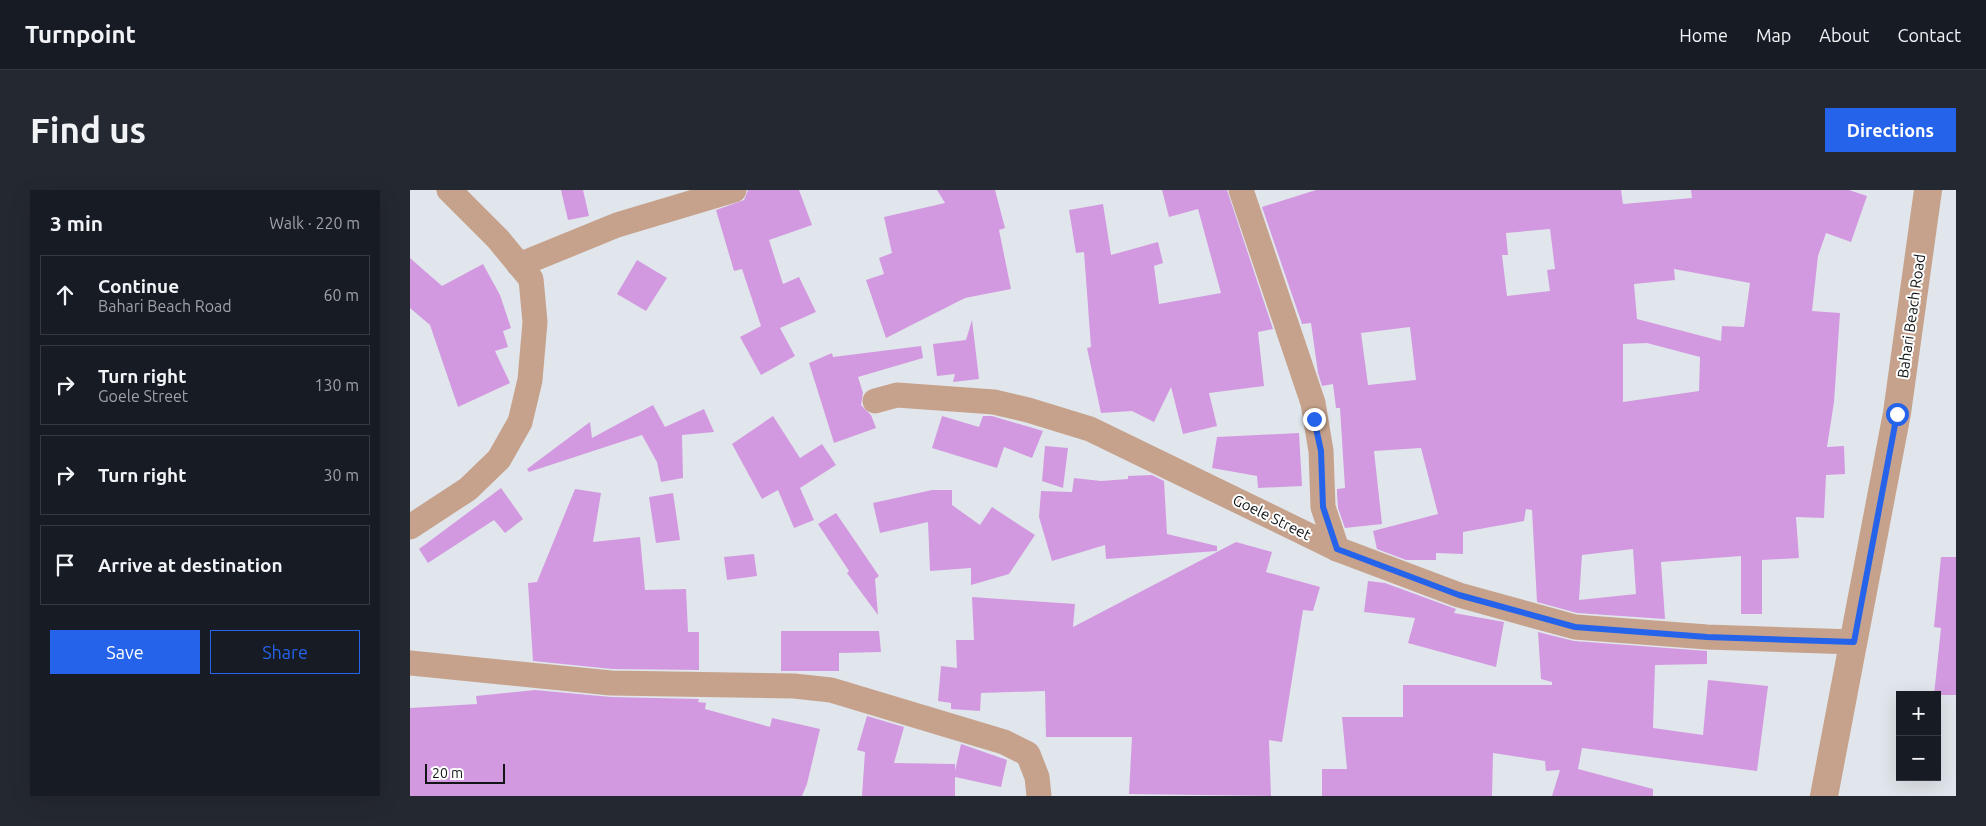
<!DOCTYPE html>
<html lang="en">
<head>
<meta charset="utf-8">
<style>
	:root { --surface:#171b24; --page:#242831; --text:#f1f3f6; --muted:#9ea1a6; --line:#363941; --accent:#2563eb }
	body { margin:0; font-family:Ubuntu,sans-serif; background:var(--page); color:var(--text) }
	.controls { position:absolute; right:15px; bottom:15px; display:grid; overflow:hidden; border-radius:0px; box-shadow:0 5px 20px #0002 }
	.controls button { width:45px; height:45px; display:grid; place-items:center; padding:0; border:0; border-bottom:1px solid var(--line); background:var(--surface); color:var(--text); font:25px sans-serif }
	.scale { position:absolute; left:15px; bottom:12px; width:80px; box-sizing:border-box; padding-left:5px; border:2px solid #121416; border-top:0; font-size:14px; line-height:18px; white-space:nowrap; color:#121416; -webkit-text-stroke:4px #fff; paint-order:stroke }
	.stop { position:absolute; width:15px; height:15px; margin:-11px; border:4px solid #2563eb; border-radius:50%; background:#fff }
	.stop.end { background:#2563eb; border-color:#fff; box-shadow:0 1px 5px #0008 }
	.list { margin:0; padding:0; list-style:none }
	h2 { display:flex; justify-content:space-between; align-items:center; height:65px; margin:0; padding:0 20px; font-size:21px }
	h2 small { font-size:16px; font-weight:400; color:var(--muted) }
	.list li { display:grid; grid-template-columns:32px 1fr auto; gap:15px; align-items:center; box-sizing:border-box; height:80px; margin:0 10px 10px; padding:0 10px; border:1px solid var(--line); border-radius:0px }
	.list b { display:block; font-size:19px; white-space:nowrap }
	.list p { margin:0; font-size:16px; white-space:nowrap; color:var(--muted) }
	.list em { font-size:16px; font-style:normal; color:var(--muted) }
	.actions { display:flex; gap:10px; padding:15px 20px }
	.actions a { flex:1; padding:11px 0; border:1px solid var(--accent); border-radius:0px; text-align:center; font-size:18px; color:var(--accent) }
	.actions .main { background:var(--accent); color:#fff }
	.icon { flex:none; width:28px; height:28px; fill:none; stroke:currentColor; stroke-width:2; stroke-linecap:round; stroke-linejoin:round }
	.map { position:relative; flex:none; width:1546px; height:606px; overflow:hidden; border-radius:0px }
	header { display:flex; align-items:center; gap:30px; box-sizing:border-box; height:70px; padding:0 25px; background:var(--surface); border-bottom:1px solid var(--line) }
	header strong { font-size:24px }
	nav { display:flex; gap:28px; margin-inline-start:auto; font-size:18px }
	.intro { display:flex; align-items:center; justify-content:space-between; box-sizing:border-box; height:120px; padding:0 30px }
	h1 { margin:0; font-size:35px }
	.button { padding:12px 22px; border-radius:0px; background:var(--accent); color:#fff; font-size:18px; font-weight:700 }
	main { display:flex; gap:30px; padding:0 30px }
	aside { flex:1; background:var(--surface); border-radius:0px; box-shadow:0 5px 20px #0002 }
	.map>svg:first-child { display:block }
	.building { fill:#d399e0; fill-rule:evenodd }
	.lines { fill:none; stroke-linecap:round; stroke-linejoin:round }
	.minor { stroke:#c6a28c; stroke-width:25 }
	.tertiary { stroke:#c6a28c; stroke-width:28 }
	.route { stroke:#2563eb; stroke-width:6 }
	.labels { text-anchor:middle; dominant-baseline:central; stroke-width:4; stroke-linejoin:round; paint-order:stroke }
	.street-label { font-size:15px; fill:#121416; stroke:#fff }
</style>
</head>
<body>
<header>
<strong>Turnpoint</strong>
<nav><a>Home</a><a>Map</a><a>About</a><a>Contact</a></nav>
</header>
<div class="intro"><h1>Find us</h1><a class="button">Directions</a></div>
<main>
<aside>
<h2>3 min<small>Walk · 220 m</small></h2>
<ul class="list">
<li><svg class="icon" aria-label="ahead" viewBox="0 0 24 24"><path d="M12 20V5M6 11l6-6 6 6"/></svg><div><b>Continue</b><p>Bahari Beach Road</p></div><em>60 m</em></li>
<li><svg class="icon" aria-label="right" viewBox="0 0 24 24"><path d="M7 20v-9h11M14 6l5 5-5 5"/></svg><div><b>Turn right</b><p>Goele Street</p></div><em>130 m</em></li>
<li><svg class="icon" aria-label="right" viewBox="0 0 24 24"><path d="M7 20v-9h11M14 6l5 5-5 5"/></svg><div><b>Turn right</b></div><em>30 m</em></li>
<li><svg class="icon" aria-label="arrive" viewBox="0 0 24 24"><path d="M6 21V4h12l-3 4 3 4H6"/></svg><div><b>Arrive at destination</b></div></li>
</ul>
<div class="actions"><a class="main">Save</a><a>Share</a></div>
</aside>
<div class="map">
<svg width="1546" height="606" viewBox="0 0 1546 606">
	<rect width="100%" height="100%" fill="#e1e6ec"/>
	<!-- building -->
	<g class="building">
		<polygon points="151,0 173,0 179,26 158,30"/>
		<polygon points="338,0 389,0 402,35 359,50 373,94 389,87 406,122 370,138 385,166 351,185 330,147 351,136 332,79 324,81 306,20 334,10"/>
		<polygon points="527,0 585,0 595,38 589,40 601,99 555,108 476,148 456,90 474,84 469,68 482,63 474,27 535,13"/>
		<polygon points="752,0 817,0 863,139 848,142 854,196 799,203 807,236 773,244 761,197 744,232 722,221 691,223 677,158 681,157 674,62 666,63 659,20 693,14 701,65 748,52 753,73 744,76 749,114 811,103 788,19 759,27"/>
		<path d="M906 0H1211L1213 14 1282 8 1281 0H1439L1457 6 1441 52 1416 43 1408 66 1402 121 1430 123 1424 212 1417 257 1434 256 1435 284 1416 285 1414 328 1386 327 1389 368 1352 370V424H1331V366L1251 372 1255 429 1167 423 1127 412 1122 320 1116 319 1114 331 1053 342V364L1026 363V370H996L967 359 963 341 1028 324 1011 258 964 261 972 334 935 338 928 318 927 304V299L935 298 930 218H926L923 194 912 196 908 183 901 133 892 134 852 17ZM1140 39 1145 79 1137 80 1140 101 1097 106 1092 65H1098L1096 43ZM1264 79 1340 93 1334 137 1312 136 1311 151 1227 129 1224 94 1265 90ZM1000 137 1006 190 958 195 951 143ZM1237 153 1290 167 1289 201 1213 212V154ZM1223 359 1226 404 1169 410 1172 365Z"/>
		<polygon points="0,68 32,96 73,74 90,105 101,138 93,141 98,157 85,161 100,193 48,217 20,135 0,118"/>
		<polygon points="227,70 257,88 236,121 207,104"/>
		<polygon points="562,130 569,189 543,192 545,184 527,186 523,154 556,150"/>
		<polygon points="511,156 513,168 448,187 453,203 451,215 461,225 466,238 424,253 399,173 422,163 423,167"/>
		<polygon points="243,215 255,237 294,219 304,242 272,245 273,288 251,292 247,272 232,245 119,282 117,279 180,232 182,248"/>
		<polygon points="363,226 390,268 412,254 426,275 390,298 404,330 384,338 368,300 352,309 322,254"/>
		<polygon points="532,226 569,237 573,226 582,226 633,241 622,268 594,257 587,278 522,258"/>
		<polygon points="889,243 892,296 848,298 847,286 802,278 807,247"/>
		<polygon points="635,256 658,258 653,298 632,291"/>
		<polygon points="742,285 754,291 757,344 807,356 807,361 696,369 695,355 642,371 629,327 631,301 662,302 664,288 691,291 718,289 718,286"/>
		<polygon points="91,298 113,329 95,343 84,330 18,373 9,359"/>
		<polygon points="165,299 191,303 183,352 230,347 235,400 276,399 278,442 289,442 289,480 202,479 123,471 118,393 127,392"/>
		<polygon points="522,300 542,300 542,315 570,335 582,317 625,345 599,384 561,395 561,378 520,381 518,332 470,343 463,313"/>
		<polygon points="263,303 270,350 246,353 239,307"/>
		<polygon points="426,323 469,386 465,389 468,425 437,383 439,381 408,334"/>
		<polygon points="826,352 862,362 856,382 910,397 903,421 893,420 872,552 859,550 861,606 719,604 722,547 636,547 635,501 571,503 570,521 541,519 541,513 528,511 531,476 547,478 546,450 564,450 562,407 665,414 663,437"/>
		<polygon points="344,364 347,386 317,390 314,367"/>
		<polygon points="1531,367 1546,367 1546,505 1524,505 1531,438 1524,437"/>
		<polygon points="958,391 975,393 1046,419 1044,423 1094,432 1086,477 998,453 1005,428 954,422"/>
		<polygon points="371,441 469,441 471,462 429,463 429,481 371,481"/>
		<polygon points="1128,442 1164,451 1297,461 1297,474 1245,475 1243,538 1293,545 1298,490 1358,496 1347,581 1172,558 1168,579 1243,599 1243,606 1142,606 1150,580 1136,581 1135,571 1083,563 1082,606 912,606 912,579 937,579 932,527 993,527 993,495 1142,495 1142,492 1131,489"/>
		<polygon points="125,500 201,507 289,509 288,512 296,513 295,519 360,537 362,528 410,539 397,594 392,606 0,606 0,518 67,514 66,506"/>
		<polygon points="457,526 494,537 484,573 545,574 545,581 551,554 554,555 597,570 591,597 545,587 545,606 452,606 455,562 447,560"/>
	</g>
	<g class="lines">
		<!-- minor -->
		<g class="minor">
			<polyline points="831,0 903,213 911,261 913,317 927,359"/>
			<polyline points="109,75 207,35 324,0"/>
			<polyline points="465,211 487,205 584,212 618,220 680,239 927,359 1049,405 1165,437 1297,447 1444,452"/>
			<polyline points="0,337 58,299 89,269 110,232 120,190 125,132 121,89 88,49 39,0"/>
			<polyline points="0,473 201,493 384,496 421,500 594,552 618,564 627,587 629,606"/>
		</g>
		<!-- tertiary -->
		<polyline class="tertiary" points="1414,606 1487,223 1518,0"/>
	</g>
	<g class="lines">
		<!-- route -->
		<polyline class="route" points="904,229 911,261 913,317 927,359 1049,405 1165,437 1297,447 1444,452 1487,224"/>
	</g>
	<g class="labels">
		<!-- street labels -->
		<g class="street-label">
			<text transform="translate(1501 126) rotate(-82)">Bahari Beach Road</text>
			<text transform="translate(862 327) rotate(26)">Goele Street</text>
		</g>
	</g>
</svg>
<div class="controls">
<button>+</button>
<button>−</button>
</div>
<div class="scale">20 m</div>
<div class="stop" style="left:1487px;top:224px"></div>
<div class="stop end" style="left:904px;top:229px"></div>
</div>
</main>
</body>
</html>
